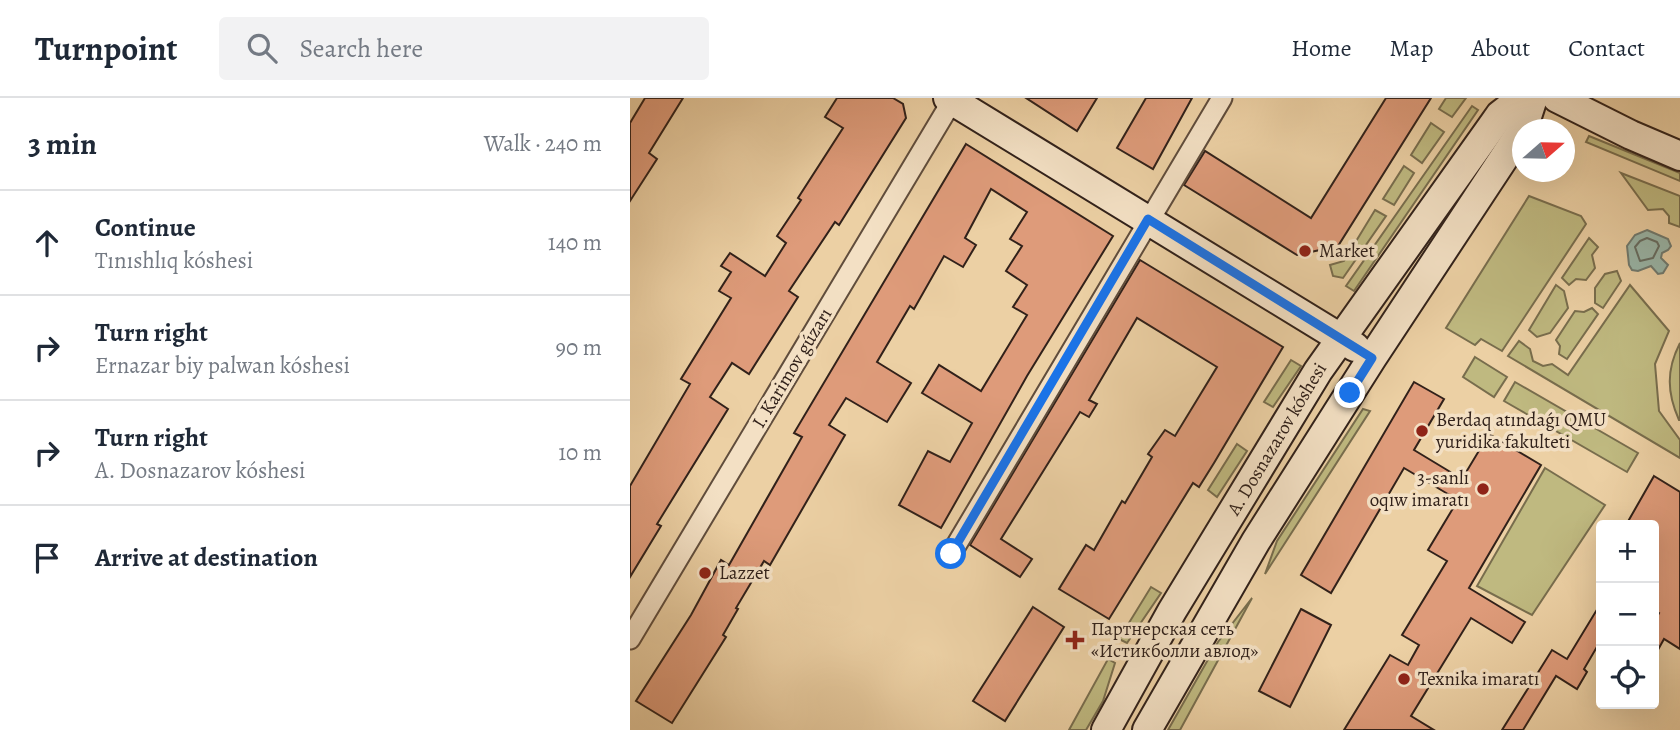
<!DOCTYPE html>
<html lang="en">
<head>
<meta charset="utf-8">
<style>
	:root { --surface:#fff; --page:#f2f2f3; --text:#1f2937; --muted:#747a83; --line:#e0e1e3 }
	body { margin:0; font-family:Alegreya,serif; background:var(--page); color:var(--text) }
	.controls { position:absolute; right:21px; bottom:21px; display:grid; overflow:hidden; border-radius:7px; box-shadow:0 7px 28px #0002 }
	.controls button { width:63px; height:63px; display:grid; place-items:center; padding:0; border:0; border-bottom:2px solid var(--line); background:var(--surface); color:var(--text); font:35px sans-serif }
	.compass { position:absolute; left:882px; top:21px; width:63px; height:63px; border-radius:50%; background:var(--surface); box-shadow:0 7px 28px #0002; rotate:70deg }
	.stop { position:absolute; width:21px; height:21px; margin:-16px; border:5px solid #1a73e8; border-radius:50%; background:#fff }
	.stop.end { background:#1a73e8; border-color:#fff; box-shadow:0 2px 7px #0008 }
	.list { margin:0; padding:0; list-style:none }
	h2 { display:flex; justify-content:space-between; align-items:center; height:91px; margin:0; padding:0 28px; font-size:30px }
	h2 small { font-size:23px; font-weight:400; color:var(--muted) }
	.list li { display:grid; grid-template-columns:46px 1fr auto; gap:21px; align-items:center; box-sizing:border-box; height:105px; padding:0 28px; border-top:2px solid var(--line) }
	.list b { display:block; font-size:26px; white-space:nowrap }
	.list p { margin:0; font-size:23px; white-space:nowrap; color:var(--muted) }
	.list em { font-size:23px; font-style:normal; color:var(--muted) }
	.icon { flex:none; width:38px; height:38px; fill:none; stroke:currentColor; stroke-width:2; stroke-linecap:round; stroke-linejoin:round }
	.map { position:relative; flex:none; width:1050px; height:632px; overflow:hidden }
	header { display:flex; align-items:center; gap:42px; box-sizing:border-box; height:98px; padding:0 35px; background:var(--surface); border-bottom:2px solid var(--line) }
	header strong { font-size:33px }
	nav { display:flex; gap:38px; margin-inline-start:auto; font-size:24px }
	.search { width:490px; height:63px; background:var(--page); display:flex; align-items:center; gap:18px; box-sizing:border-box; padding:0 24px; border-radius:7px; color:var(--muted); font-size:26px }
	main { display:flex }
	aside { flex:1; background:var(--surface) }
	.map>svg:first-child { display:block }
	.green { fill:#bfb980; stroke:#786d4d; stroke-width:2 }
	.water { fill:#99b6a9; stroke:#6f7a70; stroke-width:2 }
	.lines { fill:none; stroke-linecap:round; stroke-linejoin:round }
	.shore { stroke:#656c62; stroke-width:2 }
	.building { fill:#de9b7a; stroke:#31211a; stroke-width:2 }
	.street-casing { stroke:#604d3c; stroke-width:23 }
	.secondary-casing { stroke:#31211a; stroke-width:32 }
	.street { stroke:#f3e0c4; stroke-width:19 }
	.secondary { stroke:#f3e0c4; stroke-width:28 }
	.route { stroke:#1a73e8; stroke-width:9 }
	.poi-dot { fill:#8f2418; stroke:#f3e0c4; stroke-width:2.5 }
	.labels { text-anchor:middle; dominant-baseline:central; stroke-width:7; stroke-linejoin:round; paint-order:stroke }
	.poi-label { font-size:19px; fill:#31211a; stroke:#f3e0c4; text-anchor:start }
	.street-label { font-size:19px; fill:#31211a; stroke:#f3e0c4 }
</style>
</head>
<body>
<header>
<strong>Turnpoint</strong>
<div class="search"><svg class="icon" aria-label="search" viewBox="0 0 24 24"><circle cx="10" cy="10" r="6"/><path d="M15 15l6 6"/></svg>Search here</div>
<nav><a>Home</a><a>Map</a><a>About</a><a>Contact</a></nav>
</header>
<main>
<aside>
<h2>3 min<small>Walk · 240 m</small></h2>
<ul class="list">
<li><svg class="icon" aria-label="ahead" viewBox="0 0 24 24"><path d="M12 20V5M6 11l6-6 6 6"/></svg><div><b>Continue</b><p>Tınıshlıq kóshesi</p></div><em>140 m</em></li>
<li><svg class="icon" aria-label="right" viewBox="0 0 24 24"><path d="M7 20v-9h11M14 6l5 5-5 5"/></svg><div><b>Turn right</b><p>Ernazar biy palwan kóshesi</p></div><em>90 m</em></li>
<li><svg class="icon" aria-label="right" viewBox="0 0 24 24"><path d="M7 20v-9h11M14 6l5 5-5 5"/></svg><div><b>Turn right</b><p>A. Dosnazarov kóshesi</p></div><em>10 m</em></li>
<li><svg class="icon" aria-label="arrive" viewBox="0 0 24 24"><path d="M6 21V4h12l-3 4 3 4H6"/></svg><div><b>Arrive at destination</b></div></li>
</ul>
</aside>
<div class="map">
<svg width="1050" height="632" viewBox="0 0 1050 632">
	<rect width="100%" height="100%" fill="#ecd0a4"/>
	<filter id="stains"><feTurbulence type="fractalNoise" baseFrequency=".00286" numOctaves="4"/><feColorMatrix values="0 0 0 0 .2 0 0 0 0 .09 0 0 0 0 .02 0 0 0 .5 -.17"/></filter>
	<radialGradient id="worn" r=".72"><stop offset=".6" stop-color="#630" stop-opacity="0"/><stop offset="1" stop-color="#630" stop-opacity=".3"/></radialGradient>
	<!-- green -->
	<g class="green">
		<polygon points="816,0 836,0 822,19 809,11"/>
		<polygon points="842,8 848,12 724,193 716,188"/>
		<polygon points="801,25 814,34 792,65 781,57"/>
		<polygon points="959,38 1050,75 1050,83 956,44"/>
		<polygon points="774,68 784,75 764,107 753,101"/>
		<polygon points="991,75 1050,98 1050,129 1039,125 1039,118 1033,111 1018,112"/>
		<polygon points="899,98 951,118 956,126 872,253 851,241 845,247 816,230"/>
		<polygon points="745,112 756,118 713,180 703,178 700,167 714,163"/>
		<polygon points="959,140 968,149 962,157 965,170 956,182 946,181 939,187 932,180"/>
		<polygon points="987,173 991,183 973,210 965,205 965,190 975,176"/>
		<polygon points="926,187 934,193 938,210 920,235 907,239 899,232"/>
		<polygon points="1000,187 1039,233 1025,266 1029,313 1050,342 1050,360 878,258 889,243 900,251 903,263 913,268 922,266 938,277"/>
		<polygon points="962,210 968,216 937,261 929,256 930,248 926,242 945,213 954,214"/>
		<path d="M1050 245V322H1049C1037 295 1036 272 1050 245Z"/>
		<polygon points="845,259 877,279 864,299 833,279"/>
		<polygon points="661,262 671,268 643,309 634,304"/>
		<polygon points="885,284 1008,355 997,374 874,303"/>
		<polygon points="733,311 740,313 635,476 647,443"/>
		<polygon points="607,346 617,353 587,399 578,392"/>
		<polygon points="915,370 975,407 902,517 847,488"/>
		<polygon points="521,489 531,495 497,545 489,541"/>
		<polygon points="622,500 550,632 538,632 588,544"/>
		<polygon points="478,561 485,565 473,603 456,632 439,632"/>
	</g>
	<!-- water -->
	<polygon class="water" points="1017,132 1038,141 1041,148 1038,152 1032,155 1031,160 1038,167 1033,175 1028,176 1021,168 1008,173 1002,172 999,167 997,148 1005,137"/>
	<g class="lines">
		<!-- shore -->
		<polygon class="shore" points="1017,140 1027,144 1029,148 1023,160 1010,163 1005,149 1010,143"/>
	</g>
	<!-- building -->
	<g class="building">
		<polygon points="15,0 53,0 19,55 27,61 0,103 0,25"/>
		<polygon points="207,0 263,0 273,6 276,20 209,127 205,124 159,193 168,199 119,276 102,265 80,299 98,311 27,426 31,428 0,479 0,388 60,286 51,281 101,200 89,193 101,174 91,168 100,155 135,178 156,145 147,138 171,102 168,100 213,30 195,19"/>
		<polygon points="396,0 467,0 447,33"/>
		<polygon points="516,0 562,0 523,71 487,50"/>
		<polygon points="756,0 801,0 708,148 667,157 554,87 575,53 681,120"/>
		<polygon points="336,46 483,138 397,278 311,430 269,407 298,353 320,364 342,325 292,295 309,267 351,293 397,217 383,209 397,187 376,173 392,148 380,141 397,114 361,91 335,140 346,147 333,169 314,158 284,211 280,208 247,264 281,285 257,324 216,300 199,327 215,337 140,467 134,463 106,510 108,511 93,537 96,539 42,625 6,603 61,517 91,462 99,467 172,339 164,335"/>
		<polygon points="510,162 653,249 584,365 569,389 563,385 479,521 429,491 456,447 464,452 492,403 495,405 522,359 518,356 535,332 545,338 587,269 507,220 459,302 467,306 459,319 450,314 371,441 402,461 390,479 340,447"/>
		<polygon points="784,284 814,301 784,352 832,381 859,336 911,367 839,490 895,524 882,545 841,520 781,618 804,632 714,632 760,557 778,567 789,547 772,537 817,463 798,452 828,402 774,370 701,495 671,477"/>
		<polygon points="1024,378 1050,394 1050,551 1034,541 1024,559 1024,524 1029,515 1024,512 1024,427 996,427"/>
		<polygon points="971,505 971,542 954,571 957,574 947,591 926,578 893,632 872,632 922,552 937,561"/>
		<polygon points="403,509 434,529 375,623 343,603"/>
		<polygon points="671,511 701,527 660,609 629,593"/>
	</g>
	<g class="lines">
		<defs>
			<g id="street">
				<polyline points="321,456 592,0"/>
				<polyline points="0,541 322,3"/>
			</g>
			<g id="secondary">
				<polyline points="318,0 725,249"/>
				<polyline points="927,0 1001,37 1050,58"/>
				<polyline points="476,632 542,513 688,273 865,24 870,17 892,0"/>
				<polyline points="517,632 626,443 742,260 893,31 903,0"/>
			</g>
		</defs>
		<!-- street casing -->
		<use href="#street" class="street-casing"/>
		<!-- secondary casing -->
		<use href="#secondary" class="secondary-casing"/>
		<!-- street -->
		<use href="#street" class="street"/>
		<!-- secondary -->
		<use href="#secondary" class="secondary"/>
	</g>
	<g class="lines">
		<!-- route -->
		<polyline class="route" points="321,456 518,121 742,260 720,295"/>
	</g>
	<!-- markers -->
	<g class="poi-dot">
		<circle cx="675" cy="153" r="7"/>
		<circle cx="792" cy="333" r="7"/>
		<circle cx="853" cy="391" r="7"/>
		<circle cx="75" cy="475" r="7"/>
		<path d="M441.5 531.5h7v7h7v7h-7v7h-7v-7h-7v-7h7z"/>
		<circle cx="774" cy="581" r="7"/>
	</g>
	<g class="labels">
		<!-- poi labels -->
		<g class="poi-label">
			<text x="689" y="153">Market</text>
			<text x="806" y="322">Berdaq atındaǵı QMU<tspan x="806" dy="22">yuridika fakulteti</tspan></text>
			<text x="839" y="380" text-anchor="end">3-sanlı<tspan x="839" dy="22">oqıw imaratı</tspan></text>
			<text x="89" y="475">Lazzet</text>
			<text x="461" y="531">Партнерская сеть<tspan x="461" dy="22">«Истикболли авлод»</tspan></text>
			<text x="788" y="581">Texnika imaratı</text>
		</g>
		<!-- street labels -->
		<g class="street-label">
			<text transform="translate(162 270) rotate(-59)">I. Karimov gúzarı</text>
			<text transform="translate(647 341) rotate(-59)">A. Dosnazarov kóshesi</text>
		</g>
	</g>
	<rect width="100%" height="100%" filter="url(#stains)"/>
	<rect width="100%" height="100%" fill="url(#worn)"/>
</svg>
<div class="controls">
<button>+</button>
<button>−</button>
<button><svg class="icon" aria-label="locate" viewBox="0 0 24 24"><circle cx="12" cy="12" r="6"/><path d="M12 2v4M12 18v4M2 12h4M18 12h4"/></svg></button>
</div>
<svg class="compass" viewBox="-18 -18 36 36"><path d="M0-13l5 13h-10z" fill="#e53935"/><path d="M0 13l5-13h-10z" fill="#747a83"/></svg>
<div class="stop" style="left:321px;top:456px"></div>
<div class="stop end" style="left:720px;top:295px"></div>
</div>
</main>
</body>
</html>
